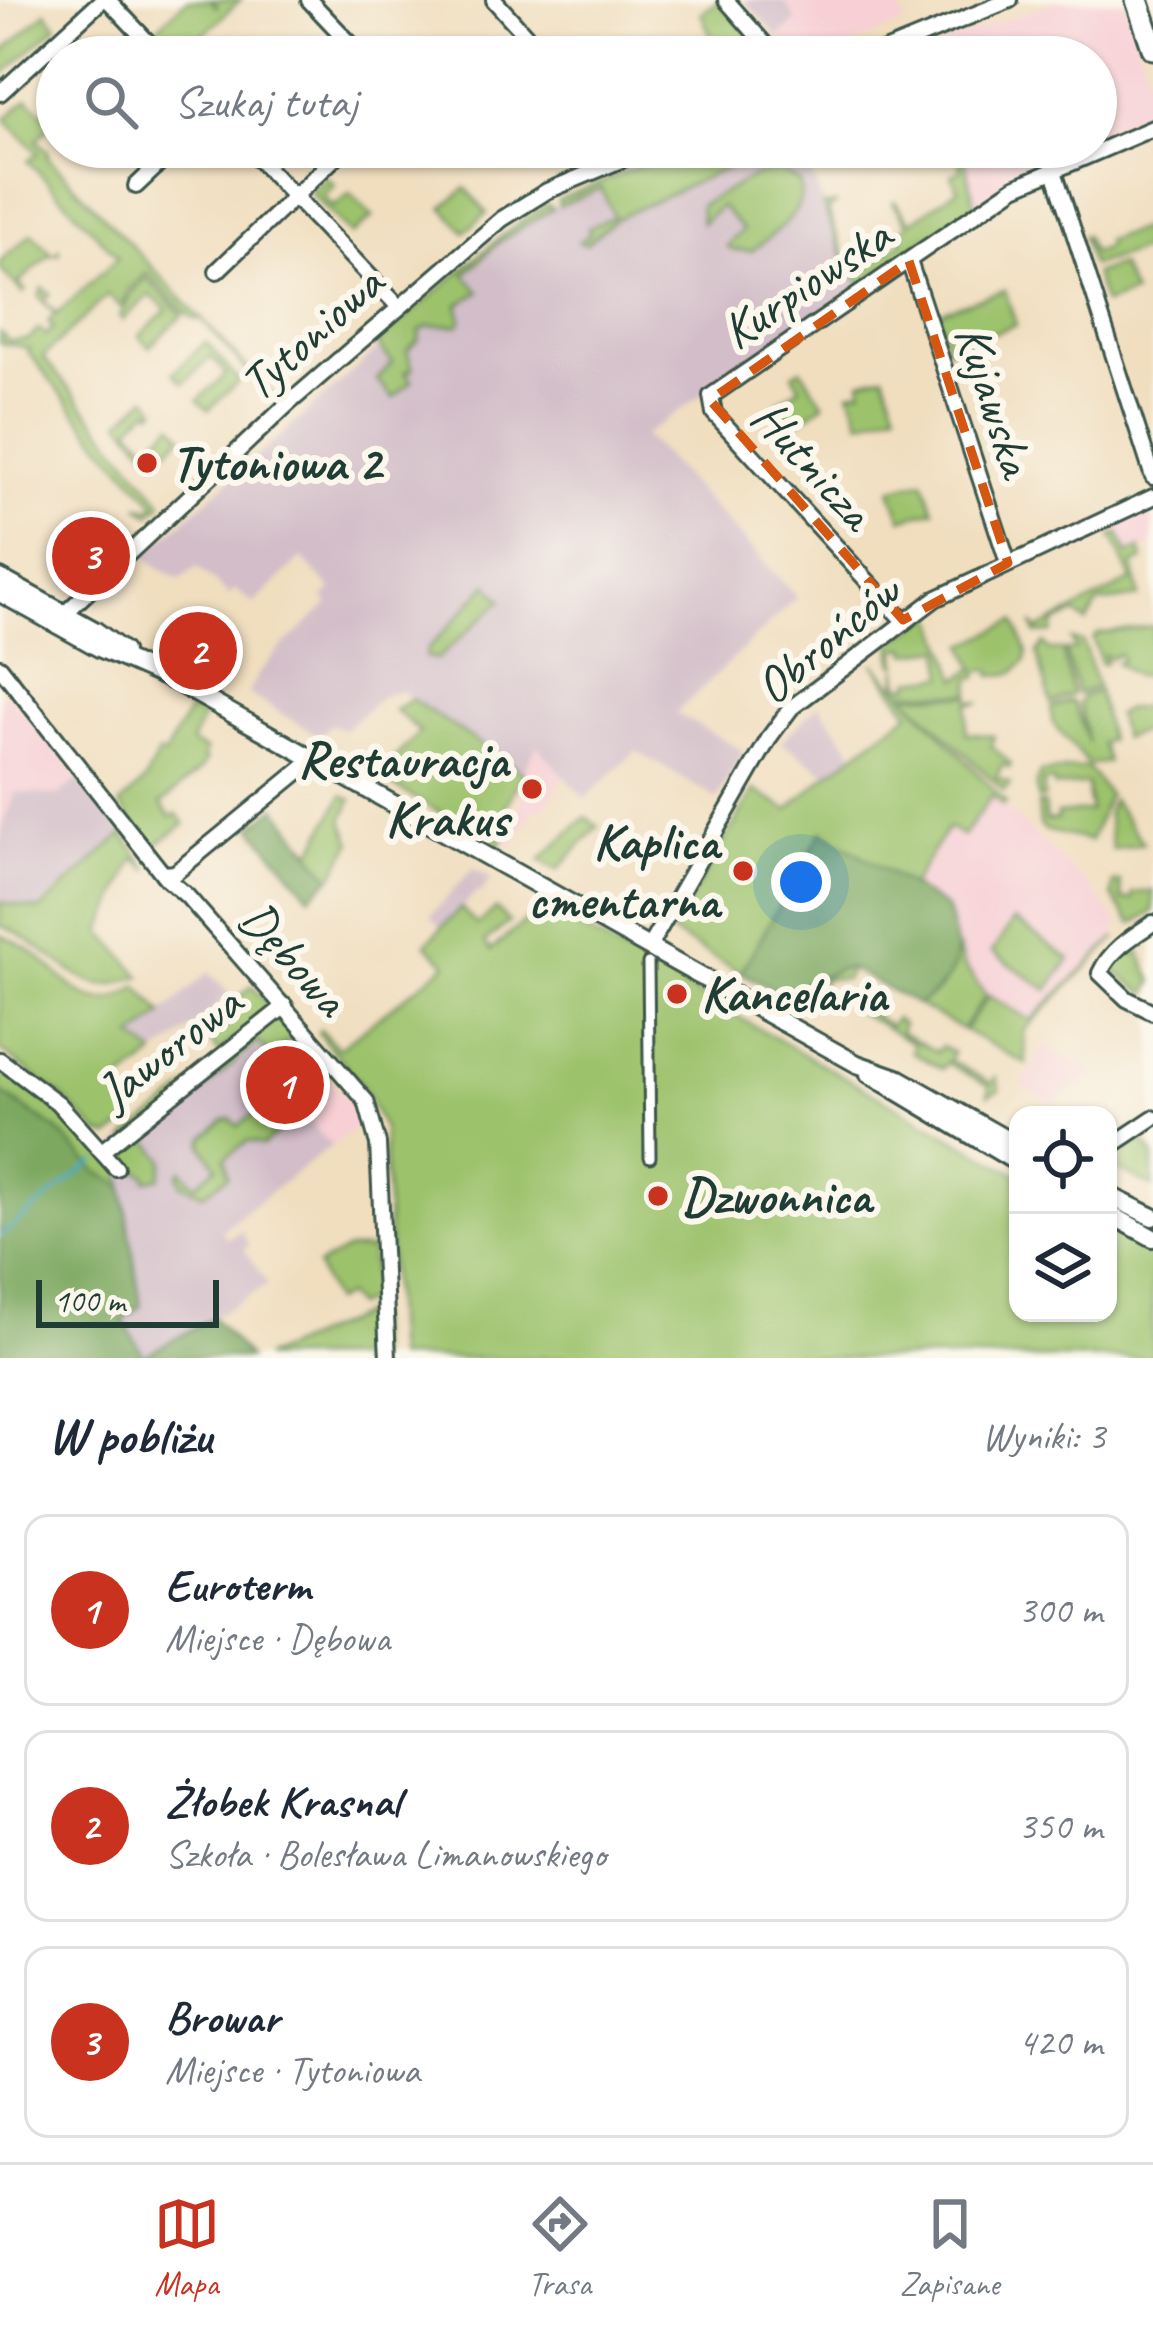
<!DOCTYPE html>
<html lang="pl">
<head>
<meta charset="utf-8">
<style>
	:root { --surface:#fff; --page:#f6f6f7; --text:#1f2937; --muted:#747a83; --line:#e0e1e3; --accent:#c8321e }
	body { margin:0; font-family:Caveat,sans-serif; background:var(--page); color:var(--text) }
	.controls { position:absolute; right:36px; bottom:36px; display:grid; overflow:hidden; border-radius:24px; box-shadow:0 3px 9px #0004 }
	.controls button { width:108px; height:108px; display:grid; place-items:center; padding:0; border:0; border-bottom:3px solid var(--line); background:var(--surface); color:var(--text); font:60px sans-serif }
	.scale { position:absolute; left:36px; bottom:30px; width:183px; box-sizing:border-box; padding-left:12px; border:6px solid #1f3d34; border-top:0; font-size:33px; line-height:42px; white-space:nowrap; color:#1f3d34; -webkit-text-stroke:9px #fbf7ec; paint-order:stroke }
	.you { position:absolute; left:801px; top:882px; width:42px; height:42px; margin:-30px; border:9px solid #fff; border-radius:50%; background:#1a73e8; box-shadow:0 0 0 18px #1a73e833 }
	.badge { display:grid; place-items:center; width:78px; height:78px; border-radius:50%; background:var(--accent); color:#fff; font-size:39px; font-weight:700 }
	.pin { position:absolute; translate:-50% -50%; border:6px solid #fff; box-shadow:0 3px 12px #0006 }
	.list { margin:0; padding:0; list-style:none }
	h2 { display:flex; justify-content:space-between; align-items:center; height:156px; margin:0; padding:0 48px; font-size:51px }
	h2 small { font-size:39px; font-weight:400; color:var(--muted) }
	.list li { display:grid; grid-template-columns:78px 1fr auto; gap:36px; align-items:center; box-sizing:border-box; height:192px; margin:0 24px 24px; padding:0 24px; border:3px solid var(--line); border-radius:24px }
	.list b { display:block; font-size:45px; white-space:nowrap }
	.list p { margin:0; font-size:39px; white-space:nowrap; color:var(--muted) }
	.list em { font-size:39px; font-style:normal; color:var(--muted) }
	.icon { flex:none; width:66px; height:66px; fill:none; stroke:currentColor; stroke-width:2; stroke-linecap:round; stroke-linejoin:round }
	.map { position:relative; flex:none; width:1153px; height:1358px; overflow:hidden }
	.search { position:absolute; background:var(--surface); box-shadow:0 3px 9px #0004; left:36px; right:36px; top:36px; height:132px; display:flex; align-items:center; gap:30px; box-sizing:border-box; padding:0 42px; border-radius:66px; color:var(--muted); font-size:45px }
	.sheet { height:804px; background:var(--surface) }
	nav { display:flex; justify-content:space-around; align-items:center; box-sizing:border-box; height:168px; border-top:3px solid var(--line); background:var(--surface); font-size:33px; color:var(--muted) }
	nav a { display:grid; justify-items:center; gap:6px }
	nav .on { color:var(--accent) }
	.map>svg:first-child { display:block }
	.built { fill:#f7cfd5 }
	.industrial { fill:#d2bdc8 }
	.green { fill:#9cc26c; stroke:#5e8050; stroke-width:3 }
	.forest { fill:#7da860; stroke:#4e724a; stroke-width:3 }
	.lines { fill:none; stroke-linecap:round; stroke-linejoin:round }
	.stream { stroke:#46acc5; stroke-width:3 }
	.pedestrian-casing { stroke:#3e5549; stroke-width:15 }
	.minor-casing { stroke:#3e5549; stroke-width:20 }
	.tertiary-casing { stroke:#3e5549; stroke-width:22 }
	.primary-casing { stroke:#3e5549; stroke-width:27 }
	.pedestrian { stroke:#fff; stroke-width:9 }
	.minor { stroke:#fff; stroke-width:14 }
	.tertiary { stroke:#fff; stroke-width:16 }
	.primary { stroke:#fff; stroke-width:21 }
	.marked { fill:none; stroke:#d45610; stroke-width:9; stroke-dasharray:24 15; stroke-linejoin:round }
	.poi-dot { fill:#c8321e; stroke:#fbf7ec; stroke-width:4.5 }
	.labels { text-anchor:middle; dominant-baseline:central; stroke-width:12; stroke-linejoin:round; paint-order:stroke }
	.street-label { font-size:51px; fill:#1f3d34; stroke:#fbf7ec }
	.poi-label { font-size:51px; font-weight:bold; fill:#1f3d34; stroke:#fbf7ec; text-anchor:start }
</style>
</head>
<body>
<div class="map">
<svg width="1153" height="1358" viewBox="0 0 1153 1358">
	<rect width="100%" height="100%" fill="#fbf7ec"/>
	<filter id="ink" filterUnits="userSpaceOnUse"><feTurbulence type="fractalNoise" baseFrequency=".00833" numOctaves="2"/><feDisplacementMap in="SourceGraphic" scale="24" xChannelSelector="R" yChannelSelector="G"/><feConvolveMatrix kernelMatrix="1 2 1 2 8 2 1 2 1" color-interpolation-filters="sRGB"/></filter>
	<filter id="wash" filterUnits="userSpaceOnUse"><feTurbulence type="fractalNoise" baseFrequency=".004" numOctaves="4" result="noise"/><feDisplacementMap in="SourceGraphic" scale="48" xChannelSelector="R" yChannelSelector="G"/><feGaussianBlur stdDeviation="2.7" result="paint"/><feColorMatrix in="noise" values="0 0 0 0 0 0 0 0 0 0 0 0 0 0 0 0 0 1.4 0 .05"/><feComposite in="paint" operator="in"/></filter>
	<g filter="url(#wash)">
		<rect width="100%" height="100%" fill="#f0debf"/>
		<!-- built -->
		<g class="built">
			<polygon points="784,0 897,0 905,23 822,57 788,57 778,37 796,20"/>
			<polygon points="1060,0 1125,1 1153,90 1153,111 1096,132 1096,57 942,57 939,44"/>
			<polygon points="962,147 1074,147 1044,161 975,204"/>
			<polygon points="1153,508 1153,557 1148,545 1128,554 1114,523"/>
			<polygon points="9,689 79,779 58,796 15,793 0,836 0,696 3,697"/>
			<polygon points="537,744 565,776 547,806 532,813 513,845 503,840 523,798 513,792"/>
			<polygon points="993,795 1091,888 1121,926 1114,932 1117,937 1030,1020 984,993 963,964 946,908 911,886 949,827 963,836"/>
			<polygon points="292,1037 357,1111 362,1123 331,1146 297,1106 291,1109 262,1075 276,1062 270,1055"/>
			<polygon points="1045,1045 1096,1074 1052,1103 1021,1086"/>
		</g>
		<!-- industrial -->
		<g class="industrial">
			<polygon points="743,0 784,0 796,21 778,37"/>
			<polygon points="699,147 801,147 846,263 861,284 644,435 797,597 676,713 744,751 717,799 636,751 585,799 537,745 523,772 400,691 382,696 344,730 331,724 319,736 248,694 259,673 279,650 329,604 324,598 332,590 302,558 254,604 234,589 230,596 197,567 180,580 154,565 145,555 501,241 553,208"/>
			<polygon points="819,704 855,753 828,774 781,742"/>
			<polygon points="79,779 123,834 42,904 40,910 0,902 0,836 15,792 58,796"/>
			<polygon points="473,868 491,878 481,893 478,891 442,927 430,916"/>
			<polygon points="209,972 229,994 198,1024 156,1055 134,1039"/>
			<polygon points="259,1042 276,1062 262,1076 291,1109 296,1105 331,1146 221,1230 228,1239 241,1231 249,1245 244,1249 268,1285 145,1357 123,1320 141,1305 117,1145 126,1138 147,1139"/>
		</g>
		<!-- green -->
		<g class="green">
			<polygon points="186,0 210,0 218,8 213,0 240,0 181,56 156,29"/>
			<polygon points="718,1 769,57 720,57 701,13"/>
			<polygon points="46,12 57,26 0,77 0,55"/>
			<polygon points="28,99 53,122 37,140 49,153 47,156 275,397 270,398 200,317 196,320 188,315 147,273 127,291 122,308 108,295 43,357 160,499 162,503 150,514 138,506 151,508 155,503 96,438 27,351 29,348 0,343 0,332 9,341 29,339 39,329 46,335 53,328 48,322 55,314 39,297 43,288 50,294 44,301 57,314 118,257 28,161 38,153 5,119"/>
			<polygon points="685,147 746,147 735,164 615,219 586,244 579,242 590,233 588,228 614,216 601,188 559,206 558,200"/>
			<polygon points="956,147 962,147 975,204 861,284 846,263 823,205 835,204 828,211 847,262 858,259 867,268 903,241 899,232 908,225 893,202 895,201 911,222 958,189 951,175 961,170"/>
			<path d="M779 170 799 182C809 214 773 233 752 251L732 250 727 246 743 230 721 206 702 223 700 205 757 175Z"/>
			<polygon points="326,177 335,185 323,196 333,207 350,194 373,217 351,235 310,192"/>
			<polygon points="466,188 487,213 465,232 443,207"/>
			<polygon points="547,204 553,208 501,241 465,274 480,292 458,305 462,319 459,325 428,326 420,330 419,339 407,351 413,370 405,372 412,381 393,398 377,380 392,362 376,343 504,234"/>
			<polygon points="1141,229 1146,249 1091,266 1082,236 1085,235 1092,253 1106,248 1106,240"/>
			<polygon points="32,233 52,254 57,254 59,250 60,254 50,255 18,284 26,290 23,293 0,269 0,262"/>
			<polygon points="1119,265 1133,294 1104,304 1094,274"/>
			<polygon points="146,278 183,315 149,347 139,336 167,310 150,295 123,320 120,316 131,293"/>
			<polygon points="1005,290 1016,325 947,349 938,312"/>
			<polygon points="206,342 239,381 209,410 198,400 226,374 211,357 183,383 173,373"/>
			<polygon points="801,369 824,404 794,425 778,402 800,387 793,374"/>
			<polygon points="884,374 897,410 861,422 850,392 862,389 861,381"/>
			<polygon points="147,397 157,408 153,412 149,409 130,427 148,446 173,424 183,435 155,461 121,421"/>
			<polygon points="924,480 934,510 902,519 891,489"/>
			<polygon points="1119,533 1128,554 1140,549 1143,560 1133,564 1139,597 1099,603 1086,622 1075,614 1054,623 1052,633 1036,634 1032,624 1037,630 1132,580 1112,536"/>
			<polygon points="488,584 502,600 437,659 426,657 427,650"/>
			<polygon points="934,614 958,679 975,668 965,645 1015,621 1027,652 1026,661 1013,673 992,676 991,670 978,671 978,677 971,678 970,694 903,692 897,686 898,669 901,686 911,685 911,680 945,676 942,649 908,653 907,647 897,649 898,665 894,663 892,643"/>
			<polygon points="1153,626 1153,674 1135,676 1116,663 1122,660 1119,654 1110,658 1104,655 1106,663 1101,664 1093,639 1098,634"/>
			<polygon points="1071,640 1083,642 1097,687 1078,694 1065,650 1076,649"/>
			<polygon points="1044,643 1049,650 1062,650 1073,694 1051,704 1037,653"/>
			<polygon points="874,663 1006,803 1003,806 992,796 963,836 948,828 911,886 822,832 821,978 838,969 851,969 845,979 825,978 806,1009 671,933 754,790 788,810 828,774 910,713"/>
			<polygon points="1098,691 1109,740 1101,743 1107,762 1089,765 1052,722 1051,708 1070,701 1074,704 1088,743 1079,703 1082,697"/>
			<polygon points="905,695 970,696 970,701 981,702 968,704 966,733 994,736 991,746 1011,764 1009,768 1003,764 996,777 1010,784 1004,791"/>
			<polygon points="411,699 523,772 493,833 503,840 500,846 352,763 356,755 383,770 420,732 395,710"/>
			<polygon points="1153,705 1153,746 1144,731 1123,738 1116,715 1126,709"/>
			<polygon points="189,710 203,717 191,743 206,750 203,758 206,760 201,769 161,804 171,817 177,814 185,824 153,847 120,805 145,781 158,753 164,756"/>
			<polygon points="1087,767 1108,795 1090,841 1044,830 1040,825 1038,804 1044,804 1046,821 1057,820 1057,814 1090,811 1087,784 1055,787 1053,781 1043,782 1044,798 1038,799 1036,784 1040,773"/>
			<polygon points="343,795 352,800 343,820 352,843 331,878 307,848 313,850"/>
			<polygon points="1112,800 1143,843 1112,850 1107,813"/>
			<polygon points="586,817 598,826 558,870 540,860"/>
			<path d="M123 834 150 871 135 858 102 932 141 976C128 980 115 986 102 985 78 985 33 935 0 926V902L40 910Z"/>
			<polygon points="1120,882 1122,900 1133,899 1133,893 1153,891 1153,912 1132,924 1112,897 1113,883"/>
			<polygon points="543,907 1018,1175 1018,1313 1108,1313 1108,1225 1153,1251 1153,1358 395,1358 383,1128 363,1085 318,1033 320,1030 339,1048 447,964 426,944 461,908 477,925 496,909 509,922 485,942 491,950"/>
			<polygon points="1014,920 1070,959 1048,990 992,952"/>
			<path d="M0 935C12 940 24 945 34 953 69 980 91 1023 138 986L163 1014 134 1038 156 1055 121 1082 134 1120 110 1137 98 1133 62 1096 0 1050Z"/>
			<polygon points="1117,937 1024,1031 1026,1064 964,1030 989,996 1031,1020"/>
			<polygon points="1125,948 1135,955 1140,952 1153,982 1147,994 1117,973 1111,980 1106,976 1108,966"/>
			<polygon points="959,949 963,964 986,995 962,1029 918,1005 939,990"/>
			<polygon points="252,986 272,1008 218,1052 202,1029"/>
			<polygon points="866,1003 877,1009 874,1016 890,1026 895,1019 903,1024 900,1032 937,1052 941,1046 953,1053 950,1060 991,1083 996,1077 1000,1090 988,1095 989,1086 947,1063 942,1069 911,1051 914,1044 857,1011"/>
			<path d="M278 1015 328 1073 326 1075 293 1038 270 1055 258 1042 147 1138 164 1160 160 1178 147 1180 146 1175C128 1168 128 1155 126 1138Z"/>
			<polygon points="0,1066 34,1089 120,1166 123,1186 98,1172 57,1130 0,1092"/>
			<polygon points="260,1110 276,1117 281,1130 263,1145 248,1141 225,1158 228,1176 203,1194 182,1184 178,1176 182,1170 195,1185 217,1166 203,1146 204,1138 224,1120 231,1119 238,1126"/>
			<polygon points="1143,1140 1153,1155 1153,1187 1108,1164 1108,1160"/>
			<polygon points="348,1249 371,1249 374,1299 355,1306 346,1296 333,1302 317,1266"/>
			<polygon points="371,1311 374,1311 376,1358 263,1358"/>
		</g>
		<!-- forest -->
		<g class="forest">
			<polygon points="276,807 331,878 310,896 252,827"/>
			<path d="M822 831 946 908C962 958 964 972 918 1005L851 969H838L781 993 741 972Z"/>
			<polygon points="0,1092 57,1130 98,1172 123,1186 141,1306 123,1320 144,1356 213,1318 248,1358 0,1358"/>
		</g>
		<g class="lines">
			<!-- stream -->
			<polyline class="stream" points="0,1236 95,1161"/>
		</g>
	</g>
	<g filter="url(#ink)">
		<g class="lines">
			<defs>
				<polyline id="pedestrian" points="648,963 650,1157"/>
				<g id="minor">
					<polyline points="108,0 162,57"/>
					<polyline points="309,0 363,57"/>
					<polyline points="494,0 545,57"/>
					<polyline points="726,0 776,57"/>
					<polyline points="870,57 1010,0"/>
					<polyline points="0,93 102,0"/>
					<polyline points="247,147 398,306"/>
					<polyline points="1053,168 1153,477"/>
					<polyline points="136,186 177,147"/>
					<polyline points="909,261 1008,563"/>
					<polyline points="217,271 346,147"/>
					<polyline points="58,620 289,403 502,219 547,191 652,147"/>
					<polyline points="903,620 714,413 711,396 1015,187 1153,128"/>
					<polyline points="0,667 167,879 187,896 366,1101 378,1144 388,1358"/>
					<polyline points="163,874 175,873 314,759"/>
					<path d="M1153 923C1133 936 1110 950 1100 973L1127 999 1153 1012"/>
					<polyline points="649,947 771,735 791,708 935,599 1153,497"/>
					<polyline points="0,1060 58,1103 116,1168"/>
					<polyline points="1108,1148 1153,1118"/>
					<polyline points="102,1151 285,1006"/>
				</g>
				<g id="tertiary">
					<polyline points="0,578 96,631 123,651"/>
					<polyline points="0,593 99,648 174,681 857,1064 900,1079 1018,1146"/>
					<polyline points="869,1074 1018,1163"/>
					<polyline points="1108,1195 1153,1217"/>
					<polyline points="1108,1213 1153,1238"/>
				</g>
				<polyline id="primary" points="1137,0 1153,48"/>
			</defs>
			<!-- pedestrian casing -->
			<use href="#pedestrian" class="pedestrian-casing"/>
			<!-- minor casing -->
			<use href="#minor" class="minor-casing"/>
			<!-- tertiary casing -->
			<use href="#tertiary" class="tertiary-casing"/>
			<!-- primary casing -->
			<use href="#primary" class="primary-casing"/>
			<!-- pedestrian -->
			<use href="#pedestrian" class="pedestrian"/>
			<!-- minor -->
			<use href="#minor" class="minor"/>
			<!-- tertiary -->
			<use href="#tertiary" class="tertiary"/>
			<!-- primary -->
			<use href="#primary" class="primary"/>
		</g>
	</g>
	<!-- marked area -->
	<path class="marked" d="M909 261 1008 563 903 620 710 400Z"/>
	<!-- markers -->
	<g class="poi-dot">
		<circle cx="147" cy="463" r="12"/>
		<circle cx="532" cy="789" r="12"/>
		<circle cx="743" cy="871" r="12"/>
		<circle cx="677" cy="994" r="12"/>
		<circle cx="658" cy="1196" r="12"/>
	</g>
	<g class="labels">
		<!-- street labels -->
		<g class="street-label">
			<text transform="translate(806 283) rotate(-34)">Kurpiowska</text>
			<text transform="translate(311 333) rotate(-42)">Tytoniowa</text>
			<text transform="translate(995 400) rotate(72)">Kujawska</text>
			<text transform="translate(813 464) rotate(48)">Hutnicza</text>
			<text transform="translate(827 639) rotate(-40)">Obrońców</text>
			<text transform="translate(294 958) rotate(48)">Dębowa</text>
			<text transform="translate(169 1047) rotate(-38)">Jaworowa</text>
		</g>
		<!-- poi labels -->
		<g class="poi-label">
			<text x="171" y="463">Tytoniowa 2</text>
			<text x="508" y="760" text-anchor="end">Restauracja<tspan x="508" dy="59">Krakus</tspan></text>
			<text x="719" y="842" text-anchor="end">Kaplica<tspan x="719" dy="59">cmentarna</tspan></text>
			<text x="701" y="994">Kancelaria</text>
			<text x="682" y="1196">Dzwonnica</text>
		</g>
	</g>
</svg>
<div class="controls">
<button><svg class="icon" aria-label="locate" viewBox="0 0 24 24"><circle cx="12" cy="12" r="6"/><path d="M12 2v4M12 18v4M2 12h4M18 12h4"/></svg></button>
<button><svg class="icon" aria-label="layers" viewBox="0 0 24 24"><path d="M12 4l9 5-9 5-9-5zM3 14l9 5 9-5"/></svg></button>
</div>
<div class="scale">100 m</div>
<div class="you"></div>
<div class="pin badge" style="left:285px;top:1085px">1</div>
<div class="pin badge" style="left:198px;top:651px">2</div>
<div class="pin badge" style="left:91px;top:556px">3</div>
<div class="search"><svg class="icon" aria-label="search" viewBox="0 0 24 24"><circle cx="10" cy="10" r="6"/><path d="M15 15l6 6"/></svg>Szukaj tutaj</div>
</div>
<section class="sheet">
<h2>W pobliżu<small>Wyniki: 3</small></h2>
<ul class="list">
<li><span class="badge">1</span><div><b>Euroterm</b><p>Miejsce · Dębowa</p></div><em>300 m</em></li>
<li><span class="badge">2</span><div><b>Żłobek Krasnal</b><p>Szkoła · Bolesława Limanowskiego</p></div><em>350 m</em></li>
<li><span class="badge">3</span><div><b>Browar</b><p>Miejsce · Tytoniowa</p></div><em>420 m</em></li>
</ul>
</section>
<nav>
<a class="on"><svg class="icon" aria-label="map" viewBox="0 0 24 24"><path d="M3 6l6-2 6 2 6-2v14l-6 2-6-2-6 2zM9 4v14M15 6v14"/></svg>Mapa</a>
<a><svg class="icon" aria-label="directions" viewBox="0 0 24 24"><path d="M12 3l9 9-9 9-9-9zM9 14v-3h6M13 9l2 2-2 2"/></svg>Trasa</a>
<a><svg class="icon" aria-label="saved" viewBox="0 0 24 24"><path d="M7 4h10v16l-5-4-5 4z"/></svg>Zapisane</a>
</nav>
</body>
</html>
